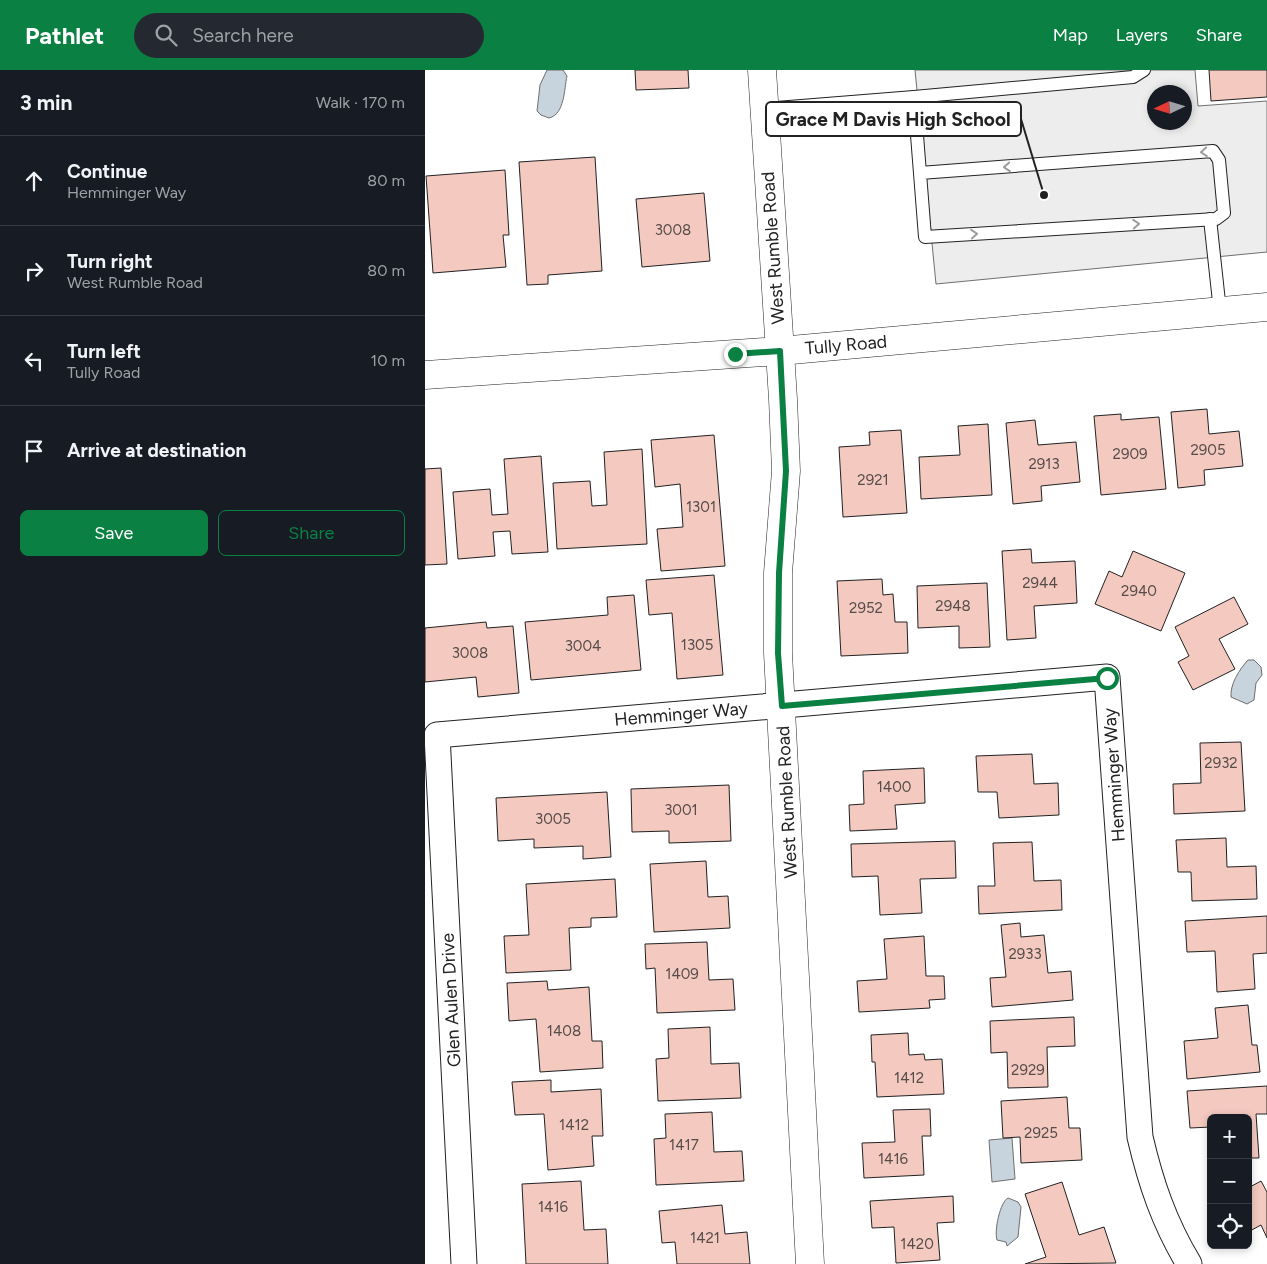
<!DOCTYPE html>
<html lang="en">
<head>
<meta charset="utf-8">
<style>
	:root { --surface:#171b24; --page:#242831; --text:#f1f3f6; --muted:#9ea1a6; --line:#363941; --accent:#0b8043 }
	body { margin:0; font-family:Figtree,sans-serif; background:var(--page); color:var(--text) }
	.controls { position:absolute; right:15px; bottom:15px; display:grid; overflow:hidden; border-radius:8px; box-shadow:0 2px 8px #0003 }
	.controls button { width:45px; height:45px; display:grid; place-items:center; padding:0; border:0; border-bottom:1px solid var(--line); background:var(--surface); color:var(--text); font:25px sans-serif }
	.compass { position:absolute; left:722px; top:15px; width:45px; height:45px; border-radius:50%; background:var(--surface); box-shadow:0 2px 8px #0003; rotate:266deg }
	.stop { position:absolute; width:15px; height:15px; margin:-11px; border:4px solid #0b8043; border-radius:50%; background:#fff }
	.stop.end { background:#0b8043; border-color:#fff; box-shadow:0 1px 5px #0008 }
	.list { margin:0; padding:0; list-style:none }
	h2 { display:flex; justify-content:space-between; align-items:center; height:65px; margin:0; padding:0 20px; font-size:21px }
	h2 small { font-size:16px; font-weight:400; color:var(--muted) }
	.list li { display:grid; grid-template-columns:32px 1fr auto; gap:15px; align-items:center; box-sizing:border-box; height:90px; padding:0 20px; border-top:1px solid var(--line) }
	.list b { display:block; font-size:19px; white-space:nowrap }
	.list p { margin:0; font-size:16px; white-space:nowrap; color:var(--muted) }
	.list em { font-size:16px; font-style:normal; color:var(--muted) }
	.actions { display:flex; gap:10px; padding:15px 20px }
	.actions a { flex:1; padding:11px 0; border:1px solid var(--accent); border-radius:8px; text-align:center; font-size:18px; color:var(--accent) }
	.actions .main { background:var(--accent); color:#fff }
	.icon { flex:none; width:28px; height:28px; fill:none; stroke:currentColor; stroke-width:2; stroke-linecap:round; stroke-linejoin:round }
	.map { position:relative; flex:none; width:842px; height:1194px; overflow:hidden }
	header { display:flex; align-items:center; gap:30px; box-sizing:border-box; height:70px; padding:0 25px; background:var(--accent); color:#fff }
	header strong { font-size:24px }
	nav { display:flex; gap:28px; margin-inline-start:auto; font-size:18px }
	.search { width:350px; height:45px; background:var(--page); display:flex; align-items:center; gap:12px; box-sizing:border-box; padding:0 18px; border-radius:28px; color:var(--muted); font-size:19px }
	main { display:flex }
	aside { flex:1; background:var(--surface) }
	.map>svg:first-child { display:block }
	.parking { fill:#ededed; stroke:#6f6f6f; fill-rule:evenodd }
	.water { fill:#c7d3dd; stroke:#6f6f6f }
	.building { fill:#f3c9c0; stroke:#222 }
	.lines { fill:none; stroke-linecap:round; stroke-linejoin:round }
	.service-casing { stroke:#222; stroke-width:14 }
	.minor-casing { stroke:#222; stroke-width:27 }
	.tertiary-casing { stroke:#222; stroke-width:29 }
	.secondary-casing { stroke:#222; stroke-width:29 }
	.service { stroke:#fff; stroke-width:12 }
	.minor { stroke:#fff; stroke-width:25 }
	.tertiary { stroke:#fff; stroke-width:28 }
	.secondary { stroke:#fff; stroke-width:28 }
	.oneway { stroke:#9c9c9c }
	.route { stroke:#0b8043; stroke-width:6 }
	.labels { text-anchor:middle; dominant-baseline:central; stroke-width:4; stroke-linejoin:round; paint-order:stroke }
	.number-label { font-size:15px; fill:#564c4a }
	.street-label { font-size:18px; fill:#222; stroke:#fff }
	.leader { fill:none; stroke:#222; stroke-width:2 }
	.callout-dot { fill:#222; stroke:#fff; stroke-width:2 }
	.callout { fill:#fff; stroke:#222; stroke-width:2 }
	.callout-label { font-size:19px; text-anchor:middle; font-weight:bold; fill:#222 }
</style>
</head>
<body>
<header>
<strong>Pathlet</strong>
<div class="search"><svg class="icon" aria-label="search" viewBox="0 0 24 24"><circle cx="10" cy="10" r="6"/><path d="M15 15l6 6"/></svg>Search here</div>
<nav><a>Map</a><a>Layers</a><a>Share</a></nav>
</header>
<main>
<aside>
<h2>3 min<small>Walk · 170 m</small></h2>
<ul class="list">
<li><svg class="icon" aria-label="ahead" viewBox="0 0 24 24"><path d="M12 20V5M6 11l6-6 6 6"/></svg><div><b>Continue</b><p>Hemminger Way</p></div><em>80 m</em></li>
<li><svg class="icon" aria-label="right" viewBox="0 0 24 24"><path d="M7 20v-9h11M14 6l5 5-5 5"/></svg><div><b>Turn right</b><p>West Rumble Road</p></div><em>80 m</em></li>
<li><svg class="icon" aria-label="left" viewBox="0 0 24 24"><path d="M17 20v-9H6M10 6l-5 5 5 5"/></svg><div><b>Turn left</b><p>Tully Road</p></div><em>10 m</em></li>
<li><svg class="icon" aria-label="arrive" viewBox="0 0 24 24"><path d="M6 21V4h12l-3 4 3 4H6"/></svg><div><b>Arrive at destination</b></div></li>
</ul>
<div class="actions"><a class="main">Save</a><a>Share</a></div>
</aside>
<div class="map">
<svg width="842" height="1194" viewBox="0 0 842 1194">
	<rect width="100%" height="100%" fill="#fff"/>
	<!-- parking -->
	<path class="parking" d="M490 0H770L773 36 842 31V182L511 214ZM730 22H760V52H730Z"/>
	<!-- water -->
	<g class="water">
		<path d="M122 0H138L142 6C139 19 140 44 124 48L116 45 112 41 115 15Z"/>
		<path d="M823 590H829L836 597 837 605 831 613 829 630 822 634 806 627C805 614 814 600 823 590Z"/>
		<polygon points="587,1068 590,1109 567,1112 564,1070"/>
		<path d="M583 1128 593 1132 596 1137 593 1167 582 1176 581 1172 572 1170C569 1161 575 1132 583 1128Z"/>
	</g>
	<!-- building -->
	<g class="building">
		<polygon points="210,0 263,0 264,18 211,20"/>
		<polygon points="784,0 842,0 842,27 786,31"/>
		<polygon points="170,87 177,201 123,205 123,214 102,215 94,92"/>
		<polygon points="80,100 84,165 78,165 81,197 8,203 1,106"/>
		<polygon points="279,123 285,191 217,197 211,129"/>
		<polygon points="782,339 784,364 814,361 818,396 779,400 780,415 753,418 746,342"/>
		<polygon points="696,344 696,350 734,347 741,419 676,425 669,346"/>
		<polygon points="610,350 613,375 651,372 655,412 616,416 617,431 588,434 581,353"/>
		<polygon points="563,354 567,425 496,429 494,387 535,385 533,356"/>
		<polygon points="476,360 482,443 418,447 414,377 445,375 444,362"/>
		<polygon points="289,365 300,496 236,501 232,459 258,457 255,414 230,417 226,370"/>
		<polygon points="217,379 222,474 132,479 128,413 165,411 167,436 182,435 179,382"/>
		<polygon points="116,386 123,482 87,484 85,461 68,462 70,486 33,489 28,422 65,419 67,445 83,444 79,389"/>
		<polygon points="16,398 22,494 0,495 0,399"/>
		<polygon points="606,479 607,493 650,491 652,533 609,536 611,568 582,570 577,481"/>
		<polygon points="708,481 760,503 736,561 670,534 684,501 697,507"/>
		<polygon points="289,505 298,605 252,609 247,543 224,545 221,510"/>
		<polygon points="457,509 458,525 468,524 470,552 482,552 483,583 416,586 412,511"/>
		<polygon points="562,513 565,577 534,578 534,556 493,558 492,516"/>
		<polygon points="209,525 216,600 106,610 100,552 183,545 182,527"/>
		<polygon points="809,527 823,554 794,569 810,599 768,620 753,592 764,586 750,557"/>
		<polygon points="61,552 62,558 88,556 94,623 53,627 51,607 0,612 0,558"/>
		<polygon points="816,672 820,741 749,744 748,714 776,713 775,673"/>
		<polygon points="607,684 609,714 633,713 634,745 574,748 572,722 553,722 551,686"/>
		<polygon points="499,698 500,733 470,735 472,759 425,761 424,735 439,734 438,701"/>
		<polygon points="304,715 306,771 244,773 244,761 207,762 206,719"/>
		<polygon points="182,722 186,787 158,789 158,776 109,778 109,769 73,771 71,728"/>
		<polygon points="801,768 802,797 831,796 832,829 767,831 766,802 753,802 751,770"/>
		<polygon points="530,771 531,808 495,809 497,843 455,845 453,806 427,807 426,774"/>
		<polygon points="607,772 609,811 636,810 637,840 554,844 553,816 570,816 568,773"/>
		<polygon points="281,791 283,827 303,826 305,858 229,862 225,794"/>
		<polygon points="190,809 192,847 166,848 166,857 144,858 146,900 81,903 79,866 104,865 101,814"/>
		<polygon points="842,846 842,883 828,884 830,919 792,922 790,881 762,882 760,851"/>
		<polygon points="595,853 596,867 619,865 623,903 646,901 648,930 567,937 565,908 581,907 576,855"/>
		<polygon points="499,866 501,906 519,906 520,929 504,930 505,938 434,942 432,911 462,909 459,869"/>
		<polygon points="282,872 284,910 308,909 310,940 232,943 230,898 221,899 220,874"/>
		<polygon points="122,911 123,920 164,917 167,971 177,971 178,998 115,1002 111,949 84,951 82,913"/>
		<polygon points="823,935 827,975 832,975 835,1002 762,1009 759,971 793,968 790,938"/>
		<polygon points="649,947 650,976 622,977 623,1017 583,1018 582,982 566,983 565,951"/>
		<polygon points="285,957 286,994 314,993 316,1028 233,1031 231,989 244,988 243,959"/>
		<polygon points="483,963 484,985 499,984 500,990 517,989 519,1024 452,1027 450,992 447,992 446,965"/>
		<polygon points="126,1010 126,1022 176,1019 178,1066 167,1066 169,1096 123,1100 119,1044 90,1045 87,1012"/>
		<polygon points="842,1016 842,1044 831,1044 834,1088 823,1088 823,1048 786,1048 786,1057 765,1058 762,1021"/>
		<polygon points="642,1027 644,1058 655,1058 657,1090 596,1093 595,1067 578,1068 576,1031"/>
		<polygon points="505,1039 506,1066 497,1066 499,1105 439,1108 437,1073 470,1072 468,1040"/>
		<polygon points="287,1042 289,1082 317,1081 319,1111 231,1115 229,1069 241,1068 240,1044"/>
		<polygon points="156,1111 159,1160 181,1159 183,1194 101,1194 97,1114"/>
		<polygon points="836,1111 842,1122 842,1168 836,1155 823,1162 823,1118"/>
		<polygon points="637,1112 654,1165 679,1157 691,1193 600,1194 621,1187 600,1124"/>
		<polygon points="528,1126 529,1152 512,1153 515,1190 471,1193 469,1157 447,1158 445,1131"/>
		<polygon points="297,1135 300,1164 322,1162 325,1194 252,1194 250,1172 237,1173 234,1141"/>
	</g>
	<g class="lines">
		<defs>
			<g id="service">
				<polyline points="489,27 708,7 719,0"/>
				<polyline points="339,39 489,27 500,167 791,149 799,143 794,90 788,81 495,103"/>
				<polyline points="785,149 795,241"/>
			</g>
			<path id="minor" d="M39 1194 12 665 682 607 715 1067C726 1114 739 1152 764 1194"/>
			<polyline id="tertiary" points="337,0 358,329 361,401 353,503 353,583 385,1194"/>
			<polyline id="secondary" points="0,305 355,281 842,237"/>
		</defs>
		<!-- service casing -->
		<use href="#service" class="service-casing"/>
		<!-- minor casing -->
		<use href="#minor" class="minor-casing"/>
		<!-- tertiary casing -->
		<use href="#tertiary" class="tertiary-casing"/>
		<!-- secondary casing -->
		<use href="#secondary" class="secondary-casing"/>
		<!-- service -->
		<use href="#service" class="service"/>
		<!-- minor -->
		<use href="#minor" class="minor"/>
		<!-- tertiary -->
		<use href="#tertiary" class="tertiary"/>
		<!-- secondary -->
		<use href="#secondary" class="secondary"/>
	</g>
	<!-- one-way arrows -->
	<defs><path id="oneway-chevron" d="M-2-3.5L2.5 0L-2 3.5" fill="none" stroke-width="1.6" stroke-linecap="round" stroke-linejoin="round" transform="scale(1.25)"/></defs>
	<g class="oneway">
		<use href="#oneway-chevron" transform="translate(779 82) rotate(176)"/>
		<use href="#oneway-chevron" transform="translate(582 97) rotate(176)"/>
		<use href="#oneway-chevron" transform="translate(711 154) rotate(-4)"/>
		<use href="#oneway-chevron" transform="translate(549 164) rotate(-4)"/>
	</g>
	<g class="lines">
		<!-- route -->
		<polyline class="route" points="310,284 355,281 361,401 354,503 353,583 357,636 682,608"/>
	</g>
	<g class="labels">
		<!-- number labels -->
		<g class="number-label">
			<text x="248" y="160">3008</text>
			<text x="783" y="380">2905</text>
			<text x="705" y="384">2909</text>
			<text x="619" y="394">2913</text>
			<text x="448" y="410">2921</text>
			<text x="276" y="437">1301</text>
			<text x="615" y="513">2944</text>
			<text x="714" y="521">2940</text>
			<text x="528" y="536">2948</text>
			<text x="441" y="538">2952</text>
			<text x="272" y="575">1305</text>
			<text x="158" y="576">3004</text>
			<text x="45" y="583">3008</text>
			<text x="796" y="693">2932</text>
			<text x="469" y="717">1400</text>
			<text x="256" y="740">3001</text>
			<text x="128" y="749">3005</text>
			<text x="600" y="884">2933</text>
			<text x="257" y="904">1409</text>
			<text x="139" y="961">1408</text>
			<text x="603" y="1000">2929</text>
			<text x="484" y="1008">1412</text>
			<text x="149" y="1055">1412</text>
			<text x="616" y="1063">2925</text>
			<text x="259" y="1075">1417</text>
			<text x="468" y="1089">1416</text>
			<text x="128" y="1137">1416</text>
			<text x="280" y="1168">1421</text>
			<text x="492" y="1174">1420</text>
		</g>
		<!-- street labels -->
		<g class="street-label">
			<text transform="translate(348 178) rotate(-94)">West Rumble Road</text>
			<text transform="translate(421 275) rotate(-5)">Tully Road</text>
			<text transform="translate(256 644) rotate(-5)">Hemminger Way</text>
			<text transform="translate(689 705) rotate(-94)">Hemminger Way</text>
			<text transform="translate(362 732) rotate(-93)">West Rumble Road</text>
			<text transform="translate(26 930) rotate(-93)">Glen Aulen Drive</text>
		</g>
	</g>
	<!-- callouts -->
	<path class="leader" d="M619 125L596 49"/>
	<circle class="callout-dot" cx="619" cy="125" r="5"/>
	<rect class="callout" x="341" y="32" width="255" height="34" rx="5"/>
	<g class="callout-label">
		<text x="468" y="56">Grace M Davis High School</text>
	</g>
</svg>
<div class="controls">
<button>+</button>
<button>−</button>
<button><svg class="icon" aria-label="locate" viewBox="0 0 24 24"><circle cx="12" cy="12" r="6"/><path d="M12 2v4M12 18v4M2 12h4M18 12h4"/></svg></button>
</div>
<svg class="compass" viewBox="-18 -18 36 36"><path d="M0-13l5 13h-10z" fill="#e53935"/><path d="M0 13l5-13h-10z" fill="#9ea1a6"/></svg>
<div class="stop" style="left:682px;top:608px"></div>
<div class="stop end" style="left:310px;top:284px"></div>
</div>
</main>
</body>
</html>
